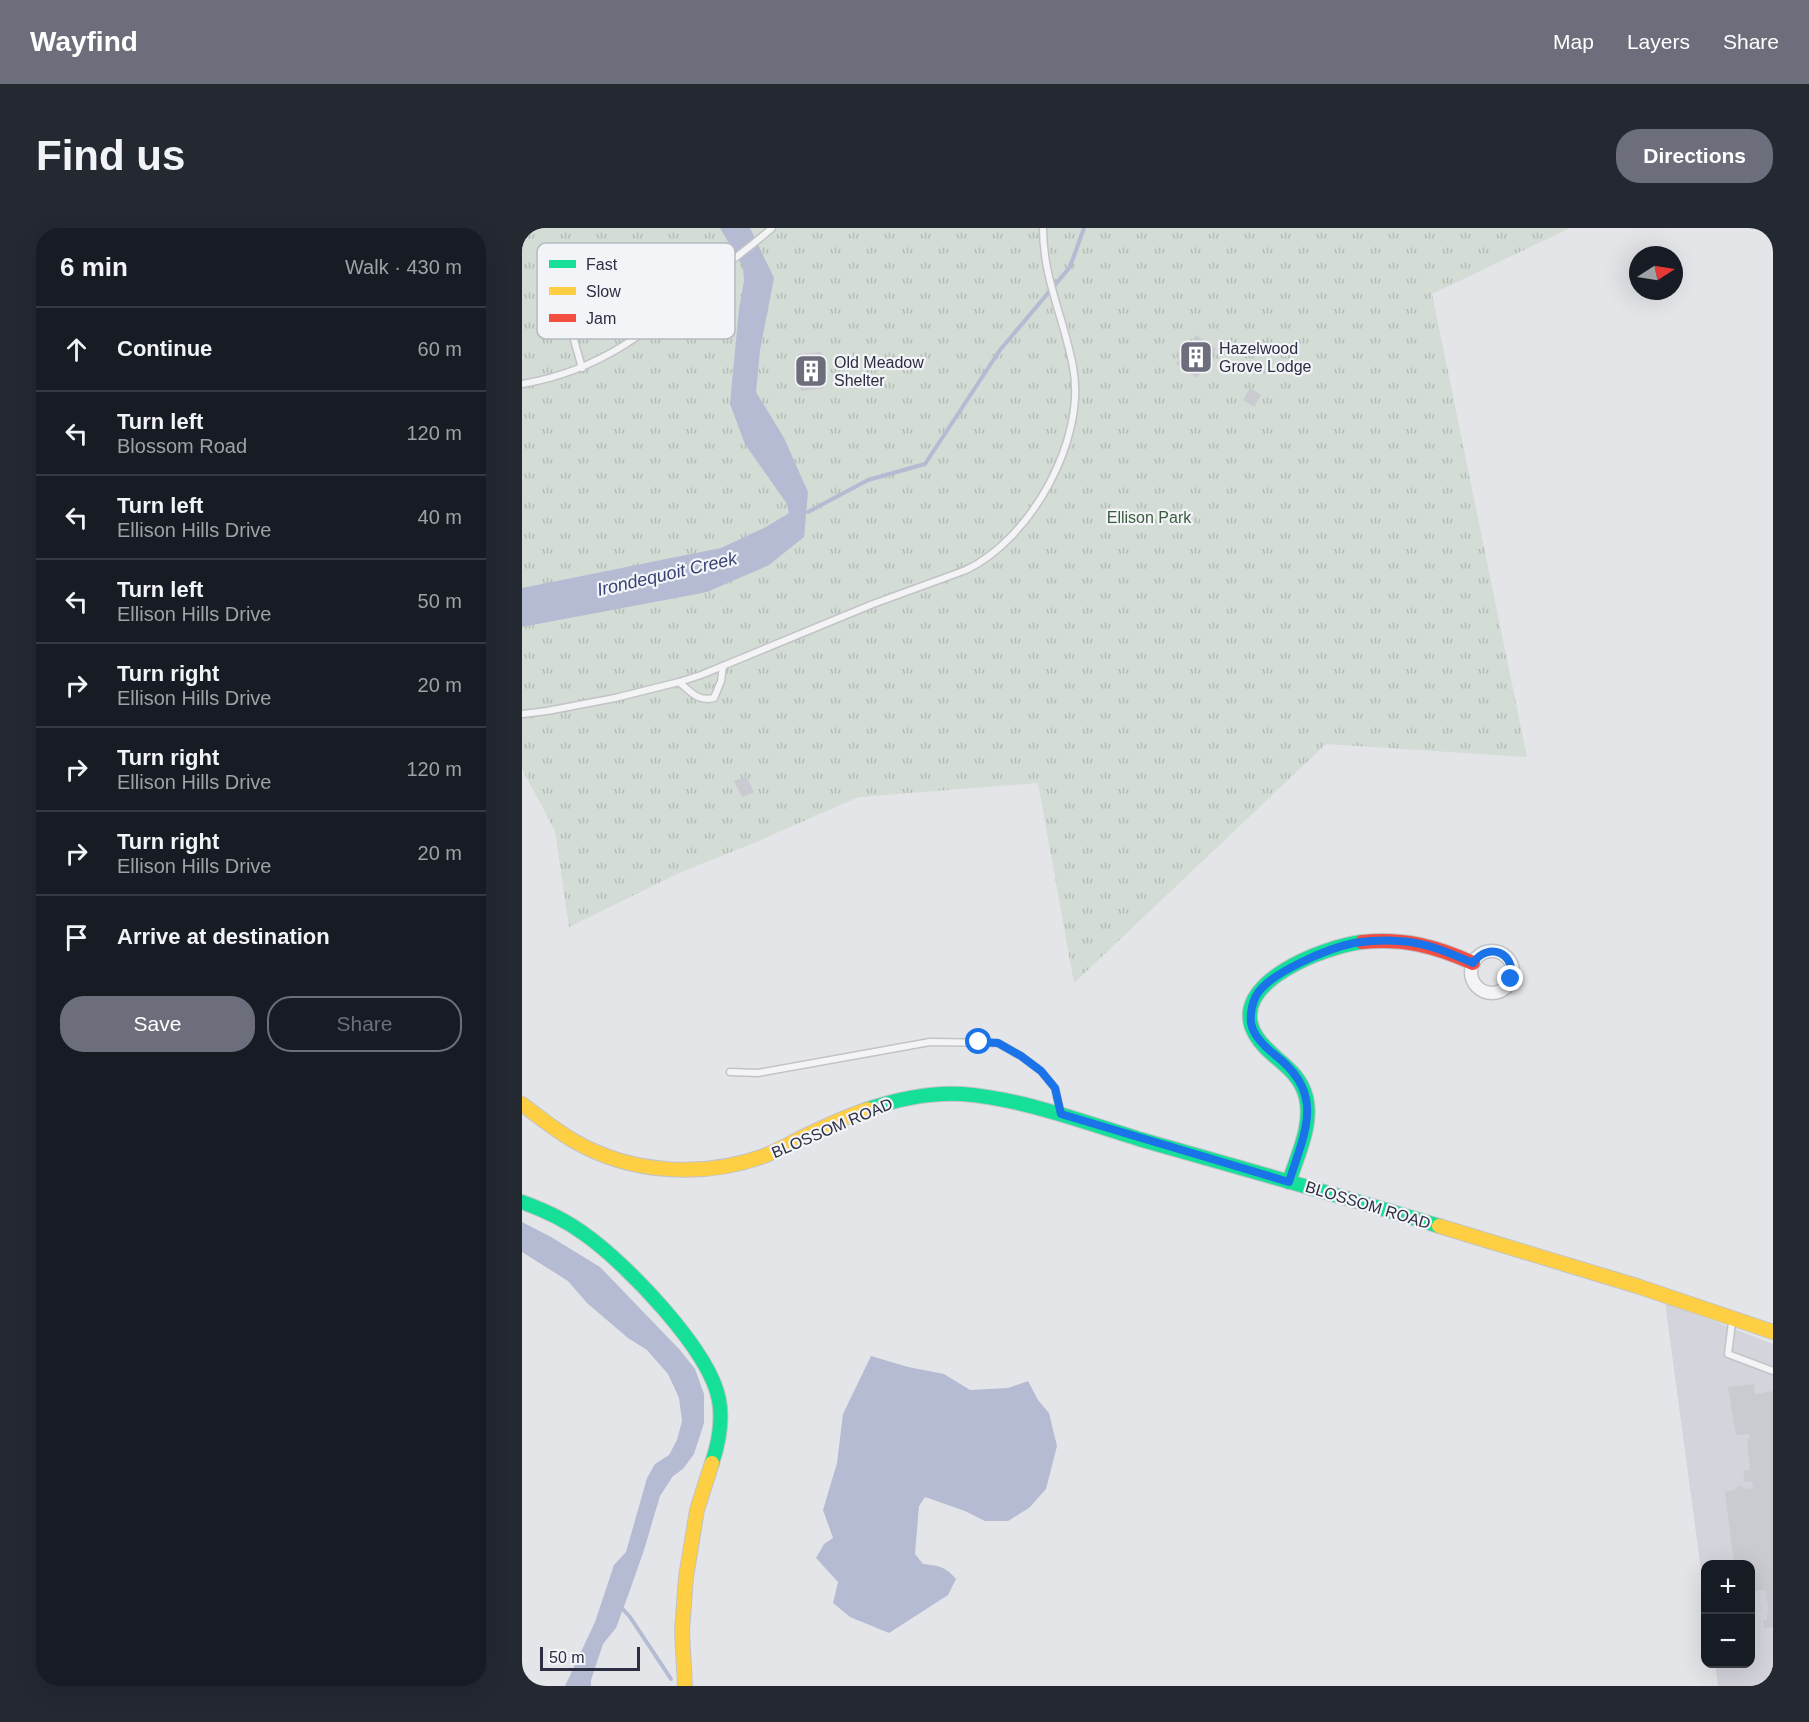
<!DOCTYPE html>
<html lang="en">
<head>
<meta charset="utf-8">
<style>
	:root { --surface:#171b24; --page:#242831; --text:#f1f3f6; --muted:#9ea1a6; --line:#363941; --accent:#6c6e7c }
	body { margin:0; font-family:Helvetica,sans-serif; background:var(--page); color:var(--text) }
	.controls { position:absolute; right:18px; bottom:18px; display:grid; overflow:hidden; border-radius:12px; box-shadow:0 6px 24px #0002 }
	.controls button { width:54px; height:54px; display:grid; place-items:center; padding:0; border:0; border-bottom:2px solid var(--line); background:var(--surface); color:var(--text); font:30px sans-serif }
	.compass { position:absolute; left:1107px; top:18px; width:54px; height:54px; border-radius:50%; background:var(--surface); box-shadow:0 6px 24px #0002; rotate:78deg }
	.scale { position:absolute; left:18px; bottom:15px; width:100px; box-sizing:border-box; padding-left:6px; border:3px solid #2c2e42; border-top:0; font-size:16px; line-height:21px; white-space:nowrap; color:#2c2e42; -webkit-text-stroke:4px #f3f4f8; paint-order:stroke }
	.stop { position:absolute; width:18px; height:18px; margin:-14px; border:4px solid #1a73e8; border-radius:50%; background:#fff }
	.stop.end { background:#1a73e8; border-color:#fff; box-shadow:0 2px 6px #0008 }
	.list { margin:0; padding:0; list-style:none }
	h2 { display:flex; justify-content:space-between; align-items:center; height:78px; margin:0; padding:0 24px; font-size:26px }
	h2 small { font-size:20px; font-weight:400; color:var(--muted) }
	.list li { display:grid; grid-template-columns:39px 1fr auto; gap:18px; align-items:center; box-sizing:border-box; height:84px; padding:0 24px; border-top:2px solid var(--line) }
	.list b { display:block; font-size:22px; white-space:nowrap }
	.list p { margin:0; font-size:20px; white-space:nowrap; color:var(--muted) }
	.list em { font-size:20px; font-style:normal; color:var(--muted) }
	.actions { display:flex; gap:12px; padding:18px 24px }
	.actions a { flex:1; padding:14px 0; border:2px solid var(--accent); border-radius:24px; text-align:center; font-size:21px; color:var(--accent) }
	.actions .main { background:var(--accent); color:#fff }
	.icon { flex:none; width:33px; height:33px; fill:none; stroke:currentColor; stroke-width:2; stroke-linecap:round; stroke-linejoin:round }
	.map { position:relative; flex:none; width:1251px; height:1458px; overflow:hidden; border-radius:24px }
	header { display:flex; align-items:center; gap:36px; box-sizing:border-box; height:84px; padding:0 30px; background:var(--accent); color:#fff }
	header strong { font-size:28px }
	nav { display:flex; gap:33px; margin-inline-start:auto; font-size:21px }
	.intro { display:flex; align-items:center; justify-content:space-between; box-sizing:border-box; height:144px; padding:0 36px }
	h1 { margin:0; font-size:42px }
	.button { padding:15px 27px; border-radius:24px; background:var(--accent); color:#fff; font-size:21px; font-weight:700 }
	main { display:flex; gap:36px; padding:0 36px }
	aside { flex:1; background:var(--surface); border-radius:24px; box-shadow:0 6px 24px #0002 }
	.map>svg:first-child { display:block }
	.built { fill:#d3d4dc }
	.park { fill:url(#park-tufts) }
	.water { fill:#b5bbd2 }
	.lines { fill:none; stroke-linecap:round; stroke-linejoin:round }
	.stream { stroke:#b5bbd2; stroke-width:4 }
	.building { fill:#cacbd0 }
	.lane-casing { stroke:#c2c3c7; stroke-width:9 }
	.street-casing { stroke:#c2c3c7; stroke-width:15 }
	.fast-casing { stroke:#c2c3c7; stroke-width:16 }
	.slow-casing { stroke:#c2c3c7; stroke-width:16 }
	.jam-casing { stroke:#c2c3c7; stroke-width:16 }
	.lane { stroke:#f4f4f6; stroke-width:6 }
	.street { stroke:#f4f4f6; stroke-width:12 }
	.fast { stroke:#16e098; stroke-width:14 }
	.slow { stroke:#ffcf43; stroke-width:14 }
	.jam { stroke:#f24e42; stroke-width:14 }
	.route { stroke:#1a73e8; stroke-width:8 }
	.labels { text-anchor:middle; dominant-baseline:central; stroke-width:4.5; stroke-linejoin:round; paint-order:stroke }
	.poi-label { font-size:16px; fill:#2c2e42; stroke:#f3f4f8; text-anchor:start }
	.park-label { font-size:16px; fill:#3a5d3d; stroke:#f3f4f8 }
	.street-label { font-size:16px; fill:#2c2e42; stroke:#f3f4f8 }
	.water-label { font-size:18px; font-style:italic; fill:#384374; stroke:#f3f4f8 }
	.key { fill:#f3f4f8; stroke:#b7b9c1; stroke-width:1.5 }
	.key-label { font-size:16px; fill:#2c2e42 }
</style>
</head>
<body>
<header>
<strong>Wayfind</strong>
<nav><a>Map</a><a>Layers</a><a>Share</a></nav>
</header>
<div class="intro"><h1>Find us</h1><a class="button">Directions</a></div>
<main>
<aside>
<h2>6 min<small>Walk · 430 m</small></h2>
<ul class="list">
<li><svg class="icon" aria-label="ahead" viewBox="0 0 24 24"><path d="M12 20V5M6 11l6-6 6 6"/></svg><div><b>Continue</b></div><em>60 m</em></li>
<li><svg class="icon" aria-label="left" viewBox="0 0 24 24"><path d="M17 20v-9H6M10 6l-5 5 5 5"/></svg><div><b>Turn left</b><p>Blossom Road</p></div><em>120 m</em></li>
<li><svg class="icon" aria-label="left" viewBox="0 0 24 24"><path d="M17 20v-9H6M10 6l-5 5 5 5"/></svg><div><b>Turn left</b><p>Ellison Hills Drive</p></div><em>40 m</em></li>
<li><svg class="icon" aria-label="left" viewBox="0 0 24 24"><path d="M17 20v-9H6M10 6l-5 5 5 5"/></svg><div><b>Turn left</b><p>Ellison Hills Drive</p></div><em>50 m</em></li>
<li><svg class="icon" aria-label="right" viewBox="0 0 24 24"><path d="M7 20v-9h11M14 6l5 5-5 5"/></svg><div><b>Turn right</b><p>Ellison Hills Drive</p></div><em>20 m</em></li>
<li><svg class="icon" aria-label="right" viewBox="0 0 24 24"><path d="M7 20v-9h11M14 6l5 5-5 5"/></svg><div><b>Turn right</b><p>Ellison Hills Drive</p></div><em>120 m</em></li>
<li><svg class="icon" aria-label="right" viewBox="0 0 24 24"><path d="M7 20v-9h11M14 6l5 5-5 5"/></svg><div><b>Turn right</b><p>Ellison Hills Drive</p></div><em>20 m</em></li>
<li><svg class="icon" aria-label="arrive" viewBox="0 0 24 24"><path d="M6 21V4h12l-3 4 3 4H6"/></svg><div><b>Arrive at destination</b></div></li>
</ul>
<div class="actions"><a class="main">Save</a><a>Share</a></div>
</aside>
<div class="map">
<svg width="1251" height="1458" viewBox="0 0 1251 1458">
	<defs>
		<pattern id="park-tufts" width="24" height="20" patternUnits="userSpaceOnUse" patternTransform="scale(1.5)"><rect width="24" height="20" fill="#d3dcd5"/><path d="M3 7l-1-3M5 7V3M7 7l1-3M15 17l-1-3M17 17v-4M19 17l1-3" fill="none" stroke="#b5bdb8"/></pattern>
	</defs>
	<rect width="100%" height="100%" fill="#e4e5e9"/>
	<!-- built -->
	<polygon class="built" points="1143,1074 1251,1116 1251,1458 1196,1458 1193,1436 1228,1436 1228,1336 1184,1336 1183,1372"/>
	<!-- park -->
	<polygon class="park" points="0,0 1048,0 910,66 1005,529 804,516 552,755 516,555 337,569 227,617 159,644 47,699 33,603 0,541"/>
	<!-- water -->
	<g class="water">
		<polygon points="198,0 228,0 252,50 238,122 234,164 262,210 286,264 282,309 247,337 185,364 0,399 0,360 199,320 244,299 267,285 265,276 223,216 208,176 217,81 222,53 221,39"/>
		<polygon points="0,994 29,1009 78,1039 158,1122 173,1141 182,1166 182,1195 172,1226 161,1241 151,1248 138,1268 122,1322 108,1362 94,1400 81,1416 69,1452 69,1458 43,1458 73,1394 92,1337 104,1324 125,1250 133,1236 147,1227 155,1212 160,1193 157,1170 146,1146 125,1122 106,1110 65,1075 46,1053 0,1024"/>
		<path d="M349 1128 386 1139 422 1146 448 1162 486 1160 506 1153 516 1172 527 1185 535 1218 524 1261 507 1280 486 1293H463L443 1283 403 1269 397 1278 393 1326 401 1336C417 1338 423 1338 434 1351L426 1367 367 1405 328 1389 311 1375 316 1354 294 1330 302 1316 311 1310 301 1282 315 1235 321 1186Z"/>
	</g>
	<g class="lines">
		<!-- stream -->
		<g class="stream">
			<polyline points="286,284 346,252 403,236 478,122 548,39 562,0"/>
			<polyline points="98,1378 108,1389 149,1451"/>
		</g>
	</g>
	<!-- building -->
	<g class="building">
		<polygon points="674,107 694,121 675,150 654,136"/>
		<polygon points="299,124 302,160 279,163 276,126"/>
		<polygon points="728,160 739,167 732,179 721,172"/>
		<polygon points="224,548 232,564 220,569 212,553"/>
		<polygon points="1232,1156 1233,1166 1251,1163 1251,1399 1242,1400 1241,1393 1245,1392 1245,1386 1247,1386 1243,1362 1228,1363 1228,1336 1212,1336 1203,1264 1212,1262 1217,1257 1223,1261 1231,1260 1230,1253 1223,1254 1221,1243 1228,1242 1225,1211 1228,1211 1227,1206 1214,1207 1206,1159"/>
	</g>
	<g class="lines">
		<defs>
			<g id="lane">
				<polyline points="49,101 60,140"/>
				<path d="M0 156C83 142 131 99 193 46 212 30 232 16 250 0"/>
				<path d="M157 454C169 464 176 474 192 470L199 453 201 438"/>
				<path d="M0 486 25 483 93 470 157 454 179 447 351 376 444 342C509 311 565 211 551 139 542 90 521 51 521 0"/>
				<polyline points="208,844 236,845 408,814 476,815 499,828 519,843 533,860 538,883"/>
				<polyline points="1210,1094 1206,1126 1251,1143"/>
			</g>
			<circle id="street" cx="970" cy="744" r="21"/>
			<g id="fast">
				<path d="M346 881C376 871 408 864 440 866 503 871 564 895 624 913 722 941 820 968 917 998"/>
				<path d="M767 954C775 928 791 897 784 869 776 838 747 831 733 806 704 755 804 718 840 714"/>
				<path d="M0 974C22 982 42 991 61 1005 103 1034 188 1122 197 1172 201 1194 197 1214 190 1235"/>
			</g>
			<g id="slow">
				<path d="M0 876C17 889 33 902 52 913 109 946 181 950 242 928 255 923 267 916 279 910 301 899 323 889 346 881"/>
				<polyline points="917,998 1115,1058 1251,1104"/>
				<polyline points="163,1458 160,1403 164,1349 175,1282 190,1235"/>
			</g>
			<path id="jam" d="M840 714C882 710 913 718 951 735"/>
		</defs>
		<!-- lane casing -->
		<use href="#lane" class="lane-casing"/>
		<!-- street casing -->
		<use href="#street" class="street-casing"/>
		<!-- fast casing -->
		<use href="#fast" class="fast-casing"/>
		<!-- slow casing -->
		<use href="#slow" class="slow-casing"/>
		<!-- jam casing -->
		<use href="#jam" class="jam-casing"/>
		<!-- lane -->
		<use href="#lane" class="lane"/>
		<!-- street -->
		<use href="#street" class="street"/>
		<!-- fast -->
		<use href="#fast" class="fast"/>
		<!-- slow -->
		<use href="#slow" class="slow"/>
		<!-- jam -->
		<use href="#jam" class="jam"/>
	</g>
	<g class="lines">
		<!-- route -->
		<path class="route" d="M457 814 476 815 499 828 519 843 533 860 539 886 767 954C783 903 804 866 753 827 743 819 731 808 729 795 728 787 730 775 734 768 746 745 807 720 832 715 847 713 862 712 877 713 903 714 928 725 951 735 967 713 994 725 989 751"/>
	</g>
	<!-- icons -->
	<defs>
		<symbol id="building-square" viewBox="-11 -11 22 22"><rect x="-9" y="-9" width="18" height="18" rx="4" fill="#6c6e7c" stroke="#f3f4f8"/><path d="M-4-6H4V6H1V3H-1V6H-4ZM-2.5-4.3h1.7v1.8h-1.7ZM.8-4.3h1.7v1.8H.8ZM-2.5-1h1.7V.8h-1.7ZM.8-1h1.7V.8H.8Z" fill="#fff"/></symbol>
	</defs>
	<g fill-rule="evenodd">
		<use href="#building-square" x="655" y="110" width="38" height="38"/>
		<use href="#building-square" x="270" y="124" width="38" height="38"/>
	</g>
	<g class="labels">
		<!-- poi labels -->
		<g class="poi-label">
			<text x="697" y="120">Hazelwood<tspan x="697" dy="18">Grove Lodge</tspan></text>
			<text x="312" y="134">Old Meadow<tspan x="312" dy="18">Shelter</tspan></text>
		</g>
		<!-- park labels -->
		<g class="park-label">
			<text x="627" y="289">Ellison Park</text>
		</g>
		<!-- street labels -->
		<g class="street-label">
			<text transform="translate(310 900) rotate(-23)">BLOSSOM ROAD</text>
			<text transform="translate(846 977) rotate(17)">BLOSSOM ROAD</text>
		</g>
		<!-- water labels -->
		<g class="water-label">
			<text transform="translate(145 346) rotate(-13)">Irondequoit Creek</text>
		</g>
	</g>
	<!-- legend -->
	<rect x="15" y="15" width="198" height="96" rx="9" class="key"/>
	<rect x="27" y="32" width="27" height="8" fill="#16e098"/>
	<rect x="27" y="59" width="27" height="8" fill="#ffcf43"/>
	<rect x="27" y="86" width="27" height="8" fill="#f24e42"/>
	<g class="key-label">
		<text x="64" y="42">Fast</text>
		<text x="64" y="69">Slow</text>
		<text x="64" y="96">Jam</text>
	</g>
</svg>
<div class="controls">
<button>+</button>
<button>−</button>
</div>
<svg class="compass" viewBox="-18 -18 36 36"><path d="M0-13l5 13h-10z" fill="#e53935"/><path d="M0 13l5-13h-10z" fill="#9ea1a6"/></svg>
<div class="scale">50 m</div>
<div class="stop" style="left:457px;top:814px"></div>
<div class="stop end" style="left:989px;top:751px"></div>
</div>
</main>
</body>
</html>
